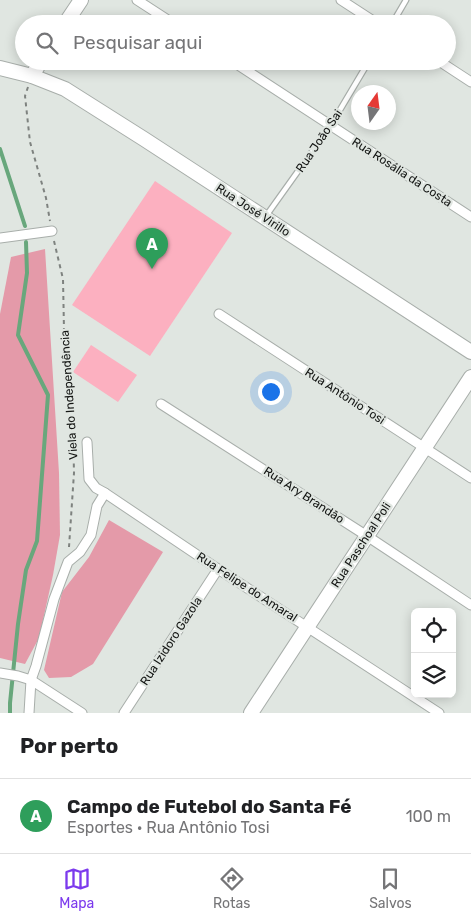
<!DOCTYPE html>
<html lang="pt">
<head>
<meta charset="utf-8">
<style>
	:root { --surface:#fff; --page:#f2f2f2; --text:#202124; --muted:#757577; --line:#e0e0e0; --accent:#7c3aed }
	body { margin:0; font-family:Rubik,sans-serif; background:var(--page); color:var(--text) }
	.controls { position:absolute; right:15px; bottom:15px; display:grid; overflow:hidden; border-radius:8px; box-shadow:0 2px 12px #0003 }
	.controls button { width:45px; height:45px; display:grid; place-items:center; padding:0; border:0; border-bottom:1px solid var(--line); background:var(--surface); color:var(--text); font:25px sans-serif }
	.compass { position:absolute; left:351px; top:85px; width:45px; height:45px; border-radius:50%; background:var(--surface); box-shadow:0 2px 12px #0003; rotate:14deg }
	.you { position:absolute; left:270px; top:391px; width:18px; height:18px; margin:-12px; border:4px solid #fff; border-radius:50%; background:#1a73e8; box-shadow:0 0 0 8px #1a73e833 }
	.badge { display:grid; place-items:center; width:32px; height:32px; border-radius:50%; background:var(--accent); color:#fff; font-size:16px; font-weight:700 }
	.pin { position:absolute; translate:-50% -41px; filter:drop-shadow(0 1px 2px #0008) }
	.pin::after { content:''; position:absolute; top:26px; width:18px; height:15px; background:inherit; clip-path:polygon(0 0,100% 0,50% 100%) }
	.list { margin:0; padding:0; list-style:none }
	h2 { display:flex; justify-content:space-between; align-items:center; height:65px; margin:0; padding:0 20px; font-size:21px }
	h2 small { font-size:16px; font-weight:400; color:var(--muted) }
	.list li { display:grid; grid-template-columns:32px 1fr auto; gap:15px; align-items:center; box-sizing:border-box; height:75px; padding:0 20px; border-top:1px solid var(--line) }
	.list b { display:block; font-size:19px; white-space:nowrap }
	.list p { margin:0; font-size:16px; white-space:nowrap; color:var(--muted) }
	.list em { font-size:16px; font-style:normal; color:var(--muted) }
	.icon { flex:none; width:28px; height:28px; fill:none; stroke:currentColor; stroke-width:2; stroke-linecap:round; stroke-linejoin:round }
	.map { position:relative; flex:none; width:471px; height:713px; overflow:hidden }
	.search { position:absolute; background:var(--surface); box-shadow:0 2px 12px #0003; left:15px; right:15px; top:15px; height:55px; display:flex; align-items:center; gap:12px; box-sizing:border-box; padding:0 18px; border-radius:28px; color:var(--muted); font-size:19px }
	.sheet { height:140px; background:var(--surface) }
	nav { display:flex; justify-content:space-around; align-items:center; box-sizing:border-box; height:70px; border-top:1px solid var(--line); background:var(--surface); font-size:14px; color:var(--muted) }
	nav a { display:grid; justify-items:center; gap:2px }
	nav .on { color:var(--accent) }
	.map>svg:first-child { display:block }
	.green { fill:#fcb0c0 }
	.forest { fill:#e49aa9 }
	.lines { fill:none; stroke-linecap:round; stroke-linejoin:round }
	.stream { stroke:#68a77c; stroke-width:4 }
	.lane-casing { stroke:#a8aeaa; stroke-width:7 }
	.street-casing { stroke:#a8aeaa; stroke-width:11 }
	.secondary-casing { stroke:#a8aeaa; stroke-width:16 }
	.path { stroke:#7e827f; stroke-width:2; stroke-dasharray:4 4; stroke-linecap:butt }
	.lane { stroke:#fff; stroke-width:4.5 }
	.street { stroke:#fff; stroke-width:9 }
	.secondary { stroke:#fff; stroke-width:14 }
	.labels { text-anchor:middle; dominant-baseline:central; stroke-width:4.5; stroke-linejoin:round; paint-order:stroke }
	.street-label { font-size:12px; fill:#141614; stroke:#e0e6e1 }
</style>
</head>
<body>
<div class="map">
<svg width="471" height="713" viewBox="0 0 471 713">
	<rect width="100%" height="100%" fill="#e0e6e1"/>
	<!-- green -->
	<g class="green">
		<polygon points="155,181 232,233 150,356 72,305"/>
		<polygon points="91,345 137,375 118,402 73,372"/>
	</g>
	<!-- forest -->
	<g class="forest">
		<polygon points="45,249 59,473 60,535 53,575 39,638 25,664 0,658 0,314 11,257"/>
		<polygon points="109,520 163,552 93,664 71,677 49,678 44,670 62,592 89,557"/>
	</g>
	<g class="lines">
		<!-- stream -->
		<g class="stream">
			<polyline points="0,149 25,226"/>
			<polyline points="10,713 10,703 18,624 26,570 37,541 48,395 18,335 27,273 26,242"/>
		</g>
		<defs>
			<g id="lane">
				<polyline points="392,24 406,0"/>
				<polyline points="266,216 331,125 369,61"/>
			</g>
			<g id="street">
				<polyline points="137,0 174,24"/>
				<polyline points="341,0 378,24"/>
				<polyline points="232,61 471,217"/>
				<polyline points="439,61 471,82"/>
				<polyline points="0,238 52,231"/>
				<polyline points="219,314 471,478"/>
				<polyline points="161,404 367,536 471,605"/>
				<polyline points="87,442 89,479 96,488 105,493 218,569 439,713"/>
				<polyline points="0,673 18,676 31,680 82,713"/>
				<polyline points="29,713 31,680 36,666 54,599 68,562 80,552 91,535 97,506 105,493"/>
				<polyline points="124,713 218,569"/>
			</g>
			<g id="secondary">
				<polyline points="65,24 81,0"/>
				<polyline points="0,68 32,76 65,89 144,139 471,352"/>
				<polyline points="32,76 41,61"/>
				<polyline points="251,713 471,377"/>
			</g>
		</defs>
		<!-- lane casing -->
		<use href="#lane" class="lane-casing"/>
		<!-- street casing -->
		<use href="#street" class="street-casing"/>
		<!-- secondary casing -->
		<use href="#secondary" class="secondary-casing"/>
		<!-- path -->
		<g class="path">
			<polyline points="28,87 25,96 30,142 46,198 50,221"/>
			<polyline points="54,241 63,279 64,330 66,373 73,427 74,473 69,547"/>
		</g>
		<!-- lane -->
		<use href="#lane" class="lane"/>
		<!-- street -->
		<use href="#street" class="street"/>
		<!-- secondary -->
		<use href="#secondary" class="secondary"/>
	</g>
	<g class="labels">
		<!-- street labels -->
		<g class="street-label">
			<text transform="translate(319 141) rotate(-56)">Rua João Sai</text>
			<text transform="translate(402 172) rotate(33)">Rua Rosália da Costa</text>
			<text transform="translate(253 210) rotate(33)">Rua José Virillo</text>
			<text transform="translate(69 395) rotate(-94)">Viela do Independência</text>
			<text transform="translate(345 396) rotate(33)">Rua Antônio Tosi</text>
			<text transform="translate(304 495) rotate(33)">Rua Ary Brandão</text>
			<text transform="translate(361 545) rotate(-57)">Rua Paschoal Poli</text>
			<text transform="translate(247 587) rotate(33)">Rua Felipe do Amaral</text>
			<text transform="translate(171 641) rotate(-57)">Rua Izidoro Gazola</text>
		</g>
	</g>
</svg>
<div class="controls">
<button><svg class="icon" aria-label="locate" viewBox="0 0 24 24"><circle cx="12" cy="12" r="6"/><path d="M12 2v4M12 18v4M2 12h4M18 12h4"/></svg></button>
<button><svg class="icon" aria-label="layers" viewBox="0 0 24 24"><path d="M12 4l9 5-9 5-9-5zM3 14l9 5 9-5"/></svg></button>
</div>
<svg class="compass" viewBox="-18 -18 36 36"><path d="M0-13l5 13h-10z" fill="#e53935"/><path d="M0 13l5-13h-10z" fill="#757577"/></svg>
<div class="you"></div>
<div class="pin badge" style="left:152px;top:269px;background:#2e9e5b">A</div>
<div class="search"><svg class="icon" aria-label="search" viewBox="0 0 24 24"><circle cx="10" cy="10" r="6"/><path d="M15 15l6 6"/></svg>Pesquisar aqui</div>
</div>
<section class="sheet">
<h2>Por perto<small></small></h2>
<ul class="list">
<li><span class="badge" style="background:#2e9e5b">A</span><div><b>Campo de Futebol do Santa Fé</b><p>Esportes · Rua Antônio Tosi</p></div><em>100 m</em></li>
</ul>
</section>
<nav>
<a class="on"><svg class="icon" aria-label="map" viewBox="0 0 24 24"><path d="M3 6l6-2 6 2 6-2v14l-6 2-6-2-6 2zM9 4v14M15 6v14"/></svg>Mapa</a>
<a><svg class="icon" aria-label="directions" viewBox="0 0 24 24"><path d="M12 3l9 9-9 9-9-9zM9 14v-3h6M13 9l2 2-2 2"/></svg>Rotas</a>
<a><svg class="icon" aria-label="saved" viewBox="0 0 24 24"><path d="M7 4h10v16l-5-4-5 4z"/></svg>Salvos</a>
</nav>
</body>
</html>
